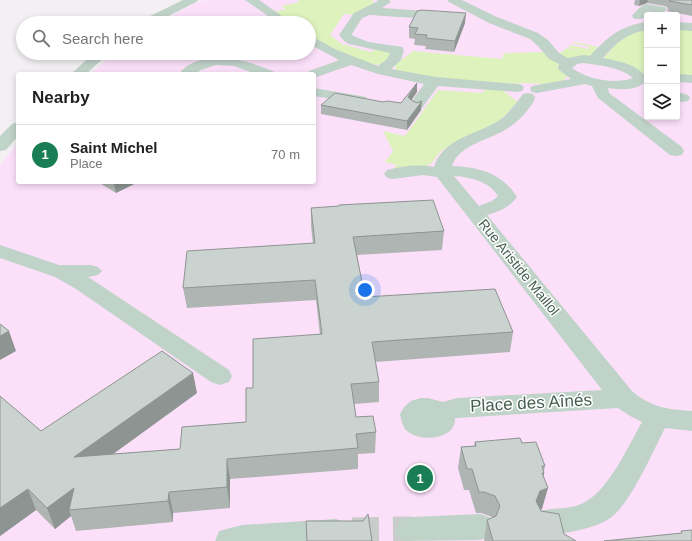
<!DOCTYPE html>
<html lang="en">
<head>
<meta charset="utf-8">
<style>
	:root { --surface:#fff; --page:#f6f6f6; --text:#222; --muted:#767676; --line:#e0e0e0; --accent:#197e53 }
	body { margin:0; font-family:Arial,sans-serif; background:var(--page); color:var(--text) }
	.controls { position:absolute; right:12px; top:12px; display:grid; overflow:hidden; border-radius:4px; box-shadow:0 2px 6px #0003 }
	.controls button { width:36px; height:36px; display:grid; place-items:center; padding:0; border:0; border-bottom:1px solid var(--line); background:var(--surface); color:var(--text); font:20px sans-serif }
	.you { position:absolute; left:365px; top:290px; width:14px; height:14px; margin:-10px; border:3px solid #fff; border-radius:50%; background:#1a73e8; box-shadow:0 0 0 6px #1a73e833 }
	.badge { display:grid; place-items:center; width:26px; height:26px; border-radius:50%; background:var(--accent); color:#fff; font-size:13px; font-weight:700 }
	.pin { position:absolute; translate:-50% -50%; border:2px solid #fff; box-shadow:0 1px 4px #0006 }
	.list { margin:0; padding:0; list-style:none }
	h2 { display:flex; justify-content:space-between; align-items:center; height:52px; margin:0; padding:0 16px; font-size:17px }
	h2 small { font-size:13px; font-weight:400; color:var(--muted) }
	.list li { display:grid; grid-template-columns:26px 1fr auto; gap:12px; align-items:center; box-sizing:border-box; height:60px; padding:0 16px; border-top:1px solid var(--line) }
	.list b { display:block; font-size:15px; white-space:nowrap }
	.list p { margin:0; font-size:13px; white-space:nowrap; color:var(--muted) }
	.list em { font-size:13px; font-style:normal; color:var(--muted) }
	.icon { flex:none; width:22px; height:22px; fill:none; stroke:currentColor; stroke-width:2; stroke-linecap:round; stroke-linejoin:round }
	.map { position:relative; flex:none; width:692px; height:541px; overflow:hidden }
	.search { position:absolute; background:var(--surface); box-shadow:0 2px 6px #0003; left:16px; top:16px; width:300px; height:44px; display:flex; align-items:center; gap:10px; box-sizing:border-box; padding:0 14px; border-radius:22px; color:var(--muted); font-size:15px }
	.panel { position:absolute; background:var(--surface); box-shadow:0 2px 6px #0003; left:16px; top:72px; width:300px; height:112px; border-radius:4px }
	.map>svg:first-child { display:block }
	.medical { fill:#fce0fa; fill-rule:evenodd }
	.green { fill:#ddf2bd }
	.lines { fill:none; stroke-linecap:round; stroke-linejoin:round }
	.minor-tunnel { stroke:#c8cccb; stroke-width:27; stroke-dasharray:27 14; stroke-linecap:butt }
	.minor { fill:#c0d3c9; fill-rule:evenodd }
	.wall { fill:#aeb5b3 }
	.shaded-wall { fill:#8d9492 }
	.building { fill:#cad3d0; stroke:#8d9492 }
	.labels { text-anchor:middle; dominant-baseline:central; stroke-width:3; stroke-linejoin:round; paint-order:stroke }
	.street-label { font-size:14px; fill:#475f53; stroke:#fff }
	.near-street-label { font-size:17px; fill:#475f53; stroke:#fff }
</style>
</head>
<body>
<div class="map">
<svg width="692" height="541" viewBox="0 0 692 541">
	<rect width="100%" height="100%" fill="#f3f0f3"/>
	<!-- medical -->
	<path class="medical" d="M206 0H692V541H0V165L18 143V182H314V74H90L116 53H309V23H158L195 3ZM647 15H677V117H647Z"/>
	<!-- green -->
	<g class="green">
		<path d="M297 0H372L375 4 354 15 344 14 330 35 342 44 371 52 376 49 391 53 393 56C390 58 386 62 383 64 369 69 321 43 309 34V23H292L275 12 286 9 281 6 300 2Z"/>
		<polygon points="647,28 647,75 603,59 622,37"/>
		<polygon points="677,28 692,29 692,76 677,76"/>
		<polygon points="575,42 598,47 590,57 567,58 559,54 567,48 581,51 568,47 571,45 588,49 590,47 573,43"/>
		<polygon points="413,51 502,59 504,53 542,52 556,61 568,76 562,81 543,84 526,83 510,84 453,81 396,71 395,65"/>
		<polygon points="489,88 502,90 518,102 497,123 450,145 440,152 432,163 422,168 392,170 397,165 385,162 393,151 383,131 405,136 438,90 481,93"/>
	</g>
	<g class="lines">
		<!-- minor-tunnel -->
		<polyline class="minor-tunnel" points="352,531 411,530"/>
		<!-- minor -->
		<g class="minor">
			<polygon points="183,0 198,0 196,2 155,23 140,23 142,20"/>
			<polygon points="245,0 259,0 292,23 278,23"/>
			<polygon points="377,0 389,0 391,2 382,8 443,12 447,13 449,16 447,19 443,20 370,15 362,18 352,34 353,36 369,42 402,47 404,50 401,60 391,69 436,77 517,84 522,85 524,88 522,91 517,92 438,86 422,108 417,110 412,108 409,105 424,84 378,74 351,65 314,78 314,74 307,74 309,71 339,60 309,44 309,35 337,50 378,66 387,59 390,53 349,44 344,41 339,35 354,13 378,1"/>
			<path d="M447 0H462L497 17 538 33 548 40 559 53 568 58 583 55 590 56C609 36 619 26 647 22V30C627 33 616 43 603 58 619 61 637 64 647 78 643 91 619 90 608 88L609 93 682 147 684 151 682 155 676 156 670 155 598 98 592 86 585 84 537 93 532 92 530 89 532 86 571 79 558 69 559 64 549 59 538 46 530 39 489 23 449 2ZM583 63C599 65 620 67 633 78 614 85 587 79 572 68L577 64Z"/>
			<path d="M647 4 665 7 667 9 661 15H648L651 11H650L642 19H634L632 16C636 11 641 5 647 4Z"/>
			<polygon points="677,22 692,23 692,31 677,30"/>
			<polygon points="94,53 109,53 86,74 71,74"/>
			<path d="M216 57C236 57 254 64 273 71L275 74H256L234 66 216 65 201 70 195 74H179C187 62 203 59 216 57Z"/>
			<polygon points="677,74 692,75 692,83 677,82"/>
			<polygon points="314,88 361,96 366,97 368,100 366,103 361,104 314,96"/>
			<polygon points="677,92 688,95 690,98 688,101 683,102 677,101"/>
			<path d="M528 93 533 94 535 97 534 101C528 111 518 122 508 128 491 140 459 144 452 166 479 167 502 173 517 197 509 208 499 211 487 215L632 391C652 408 667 409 692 411V431L665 428C653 451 633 498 614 515 604 524 589 528 575 531 562 534 549 535 536 530L532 521 536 512C551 507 568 510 581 504 608 493 628 446 642 422L630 416 618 408 457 418H455C457 441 416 443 405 429 402 424 401 419 400 414L404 407 411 401 420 398H428L443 402 457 398 602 390 437 177 423 175 393 179 387 178 384 174 387 170C402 166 419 164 434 167 443 138 476 135 498 121 508 114 516 104 523 94ZM454 176C470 177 490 182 498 196L492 201 479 206Z"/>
			<polygon points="18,122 18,136 6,150 0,151 0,136 12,124"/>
			<polygon points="0,245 59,265 91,265 98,267 102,271 98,275 88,277 229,370 232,376 229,382 220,385 211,382 76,289 55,277 0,258"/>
			<polygon points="480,514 491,518 495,527 491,536 480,540 405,541 400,539 396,530 400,521 411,517"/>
			<polygon points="336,519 347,523 351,532 347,541 215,541 219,531 242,525"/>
		</g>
	</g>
	<!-- wall -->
	<g class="wall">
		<polygon points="635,0 692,0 692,16 667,11 668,8 665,6 647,3 639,6 634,5"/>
		<polygon points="465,23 454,52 425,49 426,46 414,45 415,39 409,38 409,27"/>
		<polygon points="417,92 411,100 421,110 407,130 321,114 321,105 383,102 401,103"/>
		<polygon points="98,182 136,182 136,183 116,193"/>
		<polygon points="311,208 444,231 442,250 357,255 365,297 513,332 510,352 375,362 379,382 379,402 354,404 356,417 376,432 375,453 358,454 358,469 230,479 230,508 173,513 173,522 76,531 71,516 55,529 36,510 0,536 0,396 41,431 197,393 113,454 180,449 246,422 253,388 320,335 316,300 187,308 183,288 313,244 311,226"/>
		<polygon points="475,442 522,443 545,466 544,471 544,473 543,476 542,509 540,510 564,534 576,541 484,541 487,520 492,518 492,517 481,513 476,513 469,490 464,490 458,468 461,447 474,446"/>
	</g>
	<!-- shaded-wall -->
	<g class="shaded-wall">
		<polygon points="640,0 648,0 647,3 639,6"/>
		<polygon points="466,13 465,23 454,52 455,41"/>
		<polygon points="417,83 417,92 408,105 408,97"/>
		<polygon points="422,101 421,110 407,130 407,121"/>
		<polygon points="117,182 136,182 136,183 116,193 114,184"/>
		<polygon points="9,331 16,351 0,360 0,336"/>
		<polygon points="193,373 197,393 80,478 74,457"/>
		<polygon points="227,459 230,479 230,508 227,487"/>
		<polygon points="542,473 544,473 540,490 548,488 542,509 535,511 536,501"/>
		<polygon points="74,488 69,510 71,516 55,529 47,508"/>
		<polygon points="28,489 36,510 0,536 0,508"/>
		<polygon points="169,492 173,513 173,522 168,501"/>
	</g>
	<!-- building -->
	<g class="building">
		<polygon points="670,0 692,0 692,5 669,1"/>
		<polygon points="422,10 466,13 455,41 426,38 427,35 415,34 418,28 409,27 417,11"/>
		<polygon points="417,83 408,97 411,100 417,103 422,101 407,121 321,105 335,93 383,102 387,101 401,103"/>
		<polygon points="433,200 444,231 353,237 365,297 495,289 513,332 372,342 379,382 351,384 356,417 373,416 376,432 356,434 358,448 227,459 227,487 169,492 168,501 69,510 74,488 47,508 28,489 0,508 0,396 41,431 162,351 193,373 74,457 180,449 182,427 246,422 246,388 253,388 253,339 322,334 315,280 183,288 187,251 315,243 311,208 339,206 339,205"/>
		<polygon points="0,324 9,331 0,336"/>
		<polygon points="520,438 522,443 536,442 545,466 542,466 544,473 542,473 548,488 540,491 536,501 541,511 559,514 564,534 576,541 493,541 487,520 496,516 500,506 495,496 484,492 479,492 472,469 467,469 461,447 476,446 475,442"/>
		<polygon points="368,514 372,541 307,541 306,521 363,521"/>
		<polygon points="692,530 692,541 604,541 682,533 681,531"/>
	</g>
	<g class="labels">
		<!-- street labels -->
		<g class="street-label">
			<text transform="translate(519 267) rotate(51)">Rue Aristide Maillol</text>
		</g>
		<!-- near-street labels -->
		<g class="near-street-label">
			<text transform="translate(531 403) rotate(-3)">Place des Aînés</text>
		</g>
	</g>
</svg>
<div class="controls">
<button>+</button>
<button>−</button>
<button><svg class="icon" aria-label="layers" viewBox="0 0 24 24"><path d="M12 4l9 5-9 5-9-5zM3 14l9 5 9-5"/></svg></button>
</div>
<div class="you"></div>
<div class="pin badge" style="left:420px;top:478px">1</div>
<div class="search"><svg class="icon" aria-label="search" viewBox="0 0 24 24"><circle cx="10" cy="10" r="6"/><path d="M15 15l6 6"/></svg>Search here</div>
<section class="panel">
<h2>Nearby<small></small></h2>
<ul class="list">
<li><span class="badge">1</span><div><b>Saint Michel</b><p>Place</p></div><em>70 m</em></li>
</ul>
</section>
</div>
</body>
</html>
